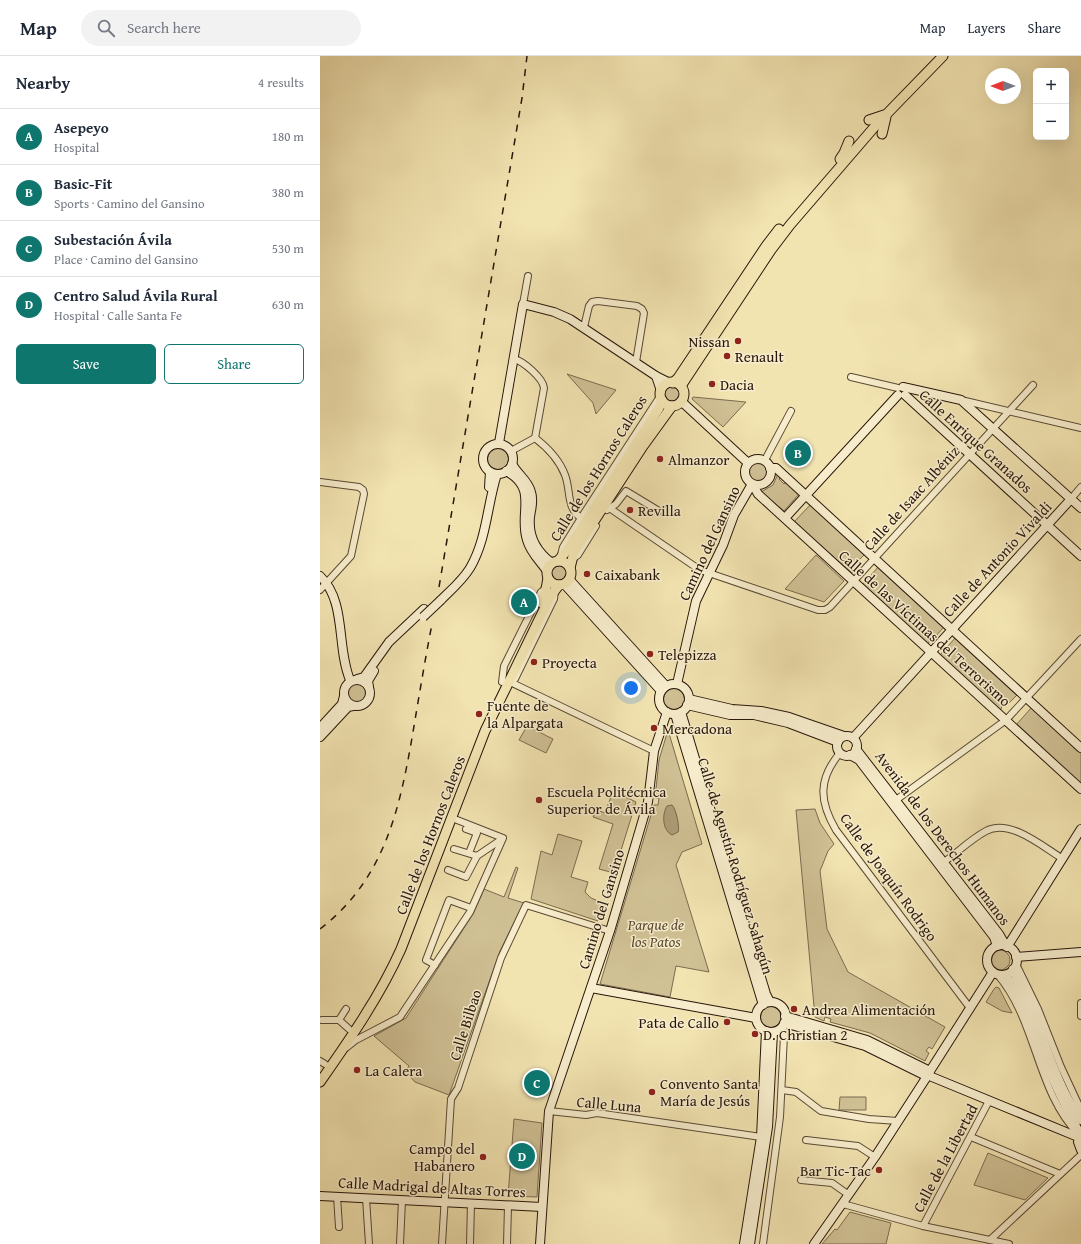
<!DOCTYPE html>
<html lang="en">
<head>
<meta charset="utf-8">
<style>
	:root { --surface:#fff; --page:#f2f2f3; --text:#1f2937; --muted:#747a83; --line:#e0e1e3; --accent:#0f766e }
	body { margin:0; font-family:"Gentium Book Plus",serif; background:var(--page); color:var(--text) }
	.controls { position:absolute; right:12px; top:12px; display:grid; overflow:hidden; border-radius:6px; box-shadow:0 4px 16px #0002 }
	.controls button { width:36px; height:36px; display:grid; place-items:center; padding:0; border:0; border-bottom:1px solid var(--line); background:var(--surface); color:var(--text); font:20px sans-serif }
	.compass { position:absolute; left:665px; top:12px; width:36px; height:36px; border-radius:50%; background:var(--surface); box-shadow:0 4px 16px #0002; rotate:270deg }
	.you { position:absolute; left:311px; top:632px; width:14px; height:14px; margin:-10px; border:3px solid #fff; border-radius:50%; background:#1a73e8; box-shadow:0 0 0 6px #1a73e833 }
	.badge { display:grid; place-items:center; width:26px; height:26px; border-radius:50%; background:var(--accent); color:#fff; font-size:13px; font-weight:700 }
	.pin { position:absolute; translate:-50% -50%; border:2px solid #fff; box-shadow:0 1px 4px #0006 }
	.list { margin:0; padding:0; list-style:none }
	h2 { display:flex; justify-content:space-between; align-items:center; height:52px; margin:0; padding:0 16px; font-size:17px }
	h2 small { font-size:13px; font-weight:400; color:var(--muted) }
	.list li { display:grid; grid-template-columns:26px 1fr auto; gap:12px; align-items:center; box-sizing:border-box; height:56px; padding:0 16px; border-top:1px solid var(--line) }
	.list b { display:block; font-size:15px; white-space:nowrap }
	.list p { margin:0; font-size:13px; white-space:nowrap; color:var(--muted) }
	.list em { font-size:13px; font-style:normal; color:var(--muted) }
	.actions { display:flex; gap:8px; padding:12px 16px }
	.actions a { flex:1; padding:9px 0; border:1px solid var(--accent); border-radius:6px; text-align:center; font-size:14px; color:var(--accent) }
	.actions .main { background:var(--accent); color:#fff }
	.icon { flex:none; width:22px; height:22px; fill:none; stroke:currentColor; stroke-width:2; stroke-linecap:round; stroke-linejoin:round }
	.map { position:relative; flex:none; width:761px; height:1188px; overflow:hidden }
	header { display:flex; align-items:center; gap:24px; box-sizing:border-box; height:56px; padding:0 20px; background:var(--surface); border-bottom:1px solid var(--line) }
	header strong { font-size:19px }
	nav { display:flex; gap:22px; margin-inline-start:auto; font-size:14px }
	.search { width:280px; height:36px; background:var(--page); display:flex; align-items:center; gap:10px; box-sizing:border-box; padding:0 14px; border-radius:22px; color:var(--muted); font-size:15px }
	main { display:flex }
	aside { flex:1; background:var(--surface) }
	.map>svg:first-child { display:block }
	.green { fill:#d0c195; stroke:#7c6b50 }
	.water { fill:#ad9e78; stroke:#78674c }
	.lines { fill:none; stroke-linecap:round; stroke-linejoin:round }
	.street-casing { stroke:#5a4934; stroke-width:8 }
	.secondary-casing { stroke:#28150a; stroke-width:10 }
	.primary-casing { stroke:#28150a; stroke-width:11 }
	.street { stroke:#f7edcc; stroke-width:6 }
	.secondary { stroke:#f7edcc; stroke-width:8 }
	.primary { stroke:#f2e4b1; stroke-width:9 }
	.rail { stroke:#28150a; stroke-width:1.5; stroke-dasharray:7 7; stroke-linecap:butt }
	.secondary-bridge-casing { stroke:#28150a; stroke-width:10; stroke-linecap:butt }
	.secondary-bridge { stroke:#f7edcc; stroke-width:8 }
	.poi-dot { fill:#8f2418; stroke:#f7edcc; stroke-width:1.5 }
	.labels { text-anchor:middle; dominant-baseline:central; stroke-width:3; stroke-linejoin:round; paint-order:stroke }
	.poi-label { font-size:15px; fill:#28150a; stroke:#f7edcc; text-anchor:start }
	.street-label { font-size:15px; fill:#28150a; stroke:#f7edcc }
	.park-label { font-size:15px; font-style:italic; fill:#5a4934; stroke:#f7edcc }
</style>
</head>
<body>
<header>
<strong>Map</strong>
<div class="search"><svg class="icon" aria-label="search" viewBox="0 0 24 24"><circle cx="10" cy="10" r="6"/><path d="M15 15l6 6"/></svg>Search here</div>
<nav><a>Map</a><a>Layers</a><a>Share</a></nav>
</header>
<main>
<aside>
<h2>Nearby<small>4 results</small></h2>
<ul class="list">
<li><span class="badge">A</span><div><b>Asepeyo</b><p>Hospital</p></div><em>180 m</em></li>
<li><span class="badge">B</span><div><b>Basic-Fit</b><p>Sports · Camino del Gansino</p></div><em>380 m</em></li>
<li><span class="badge">C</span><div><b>Subestación Ávila</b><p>Place · Camino del Gansino</p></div><em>530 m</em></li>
<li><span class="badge">D</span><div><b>Centro Salud Ávila Rural</b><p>Hospital · Calle Santa Fe</p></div><em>630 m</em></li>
</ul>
<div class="actions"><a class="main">Save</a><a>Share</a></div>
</aside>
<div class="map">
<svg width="761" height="1188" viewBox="0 0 761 1188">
	<rect width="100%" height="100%" fill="#f2e4b1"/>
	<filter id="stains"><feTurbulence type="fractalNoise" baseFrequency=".005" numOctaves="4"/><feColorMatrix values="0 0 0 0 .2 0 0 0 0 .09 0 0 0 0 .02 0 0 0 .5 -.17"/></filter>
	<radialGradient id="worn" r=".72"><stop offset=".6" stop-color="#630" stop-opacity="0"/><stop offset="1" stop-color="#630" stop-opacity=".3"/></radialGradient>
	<!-- green -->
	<g class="green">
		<polygon points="247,318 296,334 276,358 273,347"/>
		<circle cx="352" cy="338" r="8"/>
		<polygon points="373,341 426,346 403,371 372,343"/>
		<circle cx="177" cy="402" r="12"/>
		<circle cx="437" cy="416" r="11"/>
		<polygon points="458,418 461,421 459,423 464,428 466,426 479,438 464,455 441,436 453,429"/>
		<polygon points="491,448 547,501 544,499 538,505 540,508 532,517 474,466"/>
		<polygon points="496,499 524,525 504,546 465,533"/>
		<circle cx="239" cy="517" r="9"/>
		<polygon points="559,510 624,571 614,582 612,580 608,588 543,528"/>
		<polygon points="636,581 698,638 687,649 685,648 681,652 681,655 620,599"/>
		<circle cx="37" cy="637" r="9"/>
		<circle cx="354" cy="643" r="11"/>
		<polygon points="712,651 761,696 761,728 696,669"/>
		<polygon points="207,670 233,683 226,697 199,684"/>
		<polygon points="348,674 382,788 362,796 356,809 389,916 356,910 350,941 280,928 334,749 338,749 339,742 335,742 339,704"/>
		<polygon points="293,735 316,746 294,817 279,813 293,768 273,761 277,754 285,757"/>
		<polygon points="495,753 500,767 514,788 508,795 500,815 507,873 528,916 625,971 612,993 609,991 606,995 609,997 605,1005 550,977 510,966 511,963 505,961 504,965 495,961 476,754"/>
		<polygon points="238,778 262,785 251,821 268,826 265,836 271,842 285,848 278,865 211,843 221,795 232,799"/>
		<polygon points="196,811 198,812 188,842 204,847 180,895 129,1039 95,1026 85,1015 89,1010 54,980 86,962 153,858 164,833 184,841"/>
		<circle cx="680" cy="904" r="10"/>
		<polygon points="676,931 679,932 692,957 682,955 666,946 674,933"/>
		<circle cx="450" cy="961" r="11"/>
		<polygon points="520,1041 546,1041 546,1054 519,1054"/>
		<polygon points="194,1063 222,1067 217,1141 188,1140"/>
		<polygon points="668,1097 728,1122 705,1144 654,1129"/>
		<polygon points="530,1156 571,1167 566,1188 502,1188 515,1173 517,1174"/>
	</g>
	<!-- water -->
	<path class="water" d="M352 749C356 753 360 771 358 776L352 779C342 774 342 758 347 750Z"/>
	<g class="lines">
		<defs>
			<g id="street">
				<polyline points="203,248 208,220"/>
				<polyline points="264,271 269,250 272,246 278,245 317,250 322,253 324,257 316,306"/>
				<polyline points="531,321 578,332"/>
				<polyline points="641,344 761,372"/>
				<path d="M215 382C228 392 239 403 245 419 251 434 246 452 261 462"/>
				<path d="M191 395 215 382 224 332C223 322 203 305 194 303"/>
				<polyline points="445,404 471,355"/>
				<polyline points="0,426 39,431 43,434 44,438 31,500 0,534"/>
				<polyline points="751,443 761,431"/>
				<polyline points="285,449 380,514 498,554 505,554 510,551 713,329"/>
				<polyline points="287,454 296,448 306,435 339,455"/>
				<polyline points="241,499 243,491 261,462 341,339"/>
				<polyline points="251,504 258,499 276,470"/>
				<polyline points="195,623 234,543 235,535"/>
				<polyline points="188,625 334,695"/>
				<polyline points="182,626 184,610 221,536 226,532"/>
				<path d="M520 697C498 723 499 745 516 774L650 952"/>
				<polyline points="576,744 686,664 761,583"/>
				<polyline points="146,773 157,777 149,797"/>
				<polyline points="134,793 157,800 182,783"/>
				<path d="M624 806C638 796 651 783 666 775 690 762 723 791 743 803"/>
				<polyline points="128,814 146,821 157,800"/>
				<polyline points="696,908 718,953 741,1011 761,1054"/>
				<polyline points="115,909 106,904 129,844 151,852"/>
				<path d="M677 918C717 964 716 1035 759 1079"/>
				<polyline points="761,947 761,960"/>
				<polyline points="2,964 19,964 29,973"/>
				<polyline points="19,964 26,953"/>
				<polyline points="26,992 36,984 80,961 150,856 183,782 132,762"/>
				<polyline points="0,1005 5,1008"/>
				<polyline points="462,1034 476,1036 501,1055 549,1063 578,1065"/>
				<polyline points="229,1055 266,1059 277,1057 441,1081"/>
				<polyline points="651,1081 740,1118"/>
				<polyline points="486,1084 538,1090 555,1101"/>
				<polyline points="481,1124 512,1127 529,1139"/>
				<polyline points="17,1140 19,1171"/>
				<polyline points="46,1142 49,1188"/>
				<polyline points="523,1148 603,1170 689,1188"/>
				<polyline points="603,1170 669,1045"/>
				<polyline points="670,1184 761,1099"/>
				<polyline points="80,1188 82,1144"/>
				<polyline points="122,1188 131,1043 138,1032 181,902 206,849 290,875"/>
				<polyline points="150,1188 151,1147"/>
				<polyline points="187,1188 188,1149"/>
				<polyline points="443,1188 460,1061 464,979 462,970"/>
			</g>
			<g id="secondary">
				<polyline points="336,320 341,335"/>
				<polyline points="583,331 641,344 761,452"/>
				<polyline points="585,339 761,500"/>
				<polyline points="361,345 428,407"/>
				<polyline points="179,387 203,248 234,256 250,263 336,320 350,327"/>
				<circle cx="178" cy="403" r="15"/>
				<circle cx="438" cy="416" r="13"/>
				<path d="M192 408C198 419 208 424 211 436 214 445 211 453 210 461 208 481 217 496 232 507"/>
				<polyline points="450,412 456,412 761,692"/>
				<path d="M186 415C219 433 198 457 207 484 210 496 220 505 227 515"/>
				<polyline points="433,429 438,438 761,733"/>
				<polyline points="169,431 170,416"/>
				<polyline points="465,462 578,339"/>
				<path d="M0 520C27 546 16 590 30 624"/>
				<polyline points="249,523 346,630"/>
				<polyline points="244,528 341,635"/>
				<path d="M121 544C131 534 142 525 150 512 167 483 167 449 177 418"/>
				<polyline points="37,623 44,621 69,586 104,553"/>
				<circle cx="37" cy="637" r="13"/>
				<polyline points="357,628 376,545 403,489 414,459 432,428"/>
				<circle cx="354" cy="643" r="15"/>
				<polyline points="49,631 48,625 54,615"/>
				<polyline points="369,643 412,653 441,655 469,661 524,680"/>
				<polyline points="367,649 410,659 434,659 468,667 518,686"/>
				<polyline points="361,656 446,938 450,946"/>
				<polyline points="355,658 443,949"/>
				<polyline points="0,672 22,648 24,640"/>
				<circle cx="527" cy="690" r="10"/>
				<polyline points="0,681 28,651 33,650"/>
				<polyline points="533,682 751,443"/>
				<polyline points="536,693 679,878 686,890"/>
				<polyline points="530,699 539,704 674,881 677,890"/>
				<circle cx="682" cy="904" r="15"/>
				<polyline points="687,891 761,773"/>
				<polyline points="696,901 761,896"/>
				<path d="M693 913C697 928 705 939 711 952 727 990 737 1030 761 1064"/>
				<path d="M685 919C702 940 709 967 719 991 731 1021 745 1050 760 1078"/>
				<polyline points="271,932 436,962"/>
				<circle cx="451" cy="961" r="15"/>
				<polyline points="465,960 547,984 610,1015"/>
				<polyline points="464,967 545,990 604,1019 606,1022"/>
				<polyline points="610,1015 673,916"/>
				<polyline points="612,1021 758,1081"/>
				<polyline points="761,1077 758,1086 761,1094"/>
				<polyline points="0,1140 222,1151"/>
				<polyline points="220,1188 229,1055 290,875 328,746 334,695 347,656"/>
				<polyline points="424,1188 441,1081 446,975"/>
				<polyline points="430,1188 448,1071 453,976"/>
				<polyline points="494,1188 555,1101 606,1022"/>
			</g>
			<g id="primary">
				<polyline points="549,64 564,59"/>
				<polyline points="562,78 566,61"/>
				<polyline points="520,103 524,97 529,85"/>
				<circle cx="352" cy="338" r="12"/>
				<polyline points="353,327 358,322 446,190 459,173"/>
				<polyline points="361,330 451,194 470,169 557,68 623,0"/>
				<circle cx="239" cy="517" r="12"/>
				<polyline points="238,505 248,493 339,352 342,344"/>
				<polyline points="250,512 254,496 323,390 352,350"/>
				<polyline points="221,547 225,538 228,522"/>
				<path d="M0 1026C30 983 60 940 81 893L165 675 230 541 239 529"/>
			</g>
		</defs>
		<!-- street casing -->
		<use href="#street" class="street-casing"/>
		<!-- secondary casing -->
		<use href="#secondary" class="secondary-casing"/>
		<!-- primary casing -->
		<use href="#primary" class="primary-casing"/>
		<!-- street -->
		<use href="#street" class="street"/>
		<!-- secondary -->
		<use href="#secondary" class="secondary"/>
		<!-- primary -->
		<use href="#primary" class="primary"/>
		<!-- rail -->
		<g class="rail">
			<polyline points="119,531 202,42 207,0"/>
			<path d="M0 873C65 823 80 752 93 676 99 640 105 604 112 568"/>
		</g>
		<defs>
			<polyline id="secondary-bridge" points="103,561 121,544"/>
		</defs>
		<!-- secondary-bridge casing -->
		<use href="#secondary-bridge" class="secondary-bridge-casing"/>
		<!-- secondary-bridge -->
		<use href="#secondary-bridge" class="secondary-bridge"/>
	</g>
	<!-- markers -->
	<g class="poi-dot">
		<circle cx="418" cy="285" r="4"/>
		<circle cx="407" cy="300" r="4"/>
		<circle cx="392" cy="328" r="4"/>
		<circle cx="340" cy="403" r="4"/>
		<circle cx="310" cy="454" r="4"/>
		<circle cx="267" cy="518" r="4"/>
		<circle cx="330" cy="598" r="4"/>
		<circle cx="214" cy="606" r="4"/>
		<circle cx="159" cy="658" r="4"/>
		<circle cx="334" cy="672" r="4"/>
		<circle cx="219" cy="744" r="4"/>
		<circle cx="474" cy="953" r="4"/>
		<circle cx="407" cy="966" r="4"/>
		<circle cx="435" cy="978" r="4"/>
		<circle cx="37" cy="1014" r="4"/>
		<circle cx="332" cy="1036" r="4"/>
		<circle cx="163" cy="1101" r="4"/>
		<circle cx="559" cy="1114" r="4"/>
	</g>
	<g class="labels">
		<!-- poi labels -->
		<g class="poi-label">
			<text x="410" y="285" text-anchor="end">Nissan</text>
			<text x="415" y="300">Renault</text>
			<text x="400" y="328">Dacia</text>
			<text x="348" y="403">Almanzor</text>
			<text x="318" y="454">Revilla</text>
			<text x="275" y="518">Caixabank</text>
			<text x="338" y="598">Telepizza</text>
			<text x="222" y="606">Proyecta</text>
			<text x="167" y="649">Fuente de<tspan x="167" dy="17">la Alpargata</tspan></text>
			<text x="342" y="672">Mercadona</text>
			<text x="227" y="735">Escuela Politécnica<tspan x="227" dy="17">Superior de Ávila</tspan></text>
			<text x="482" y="953">Andrea Alimentación</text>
			<text x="399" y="966" text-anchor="end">Pata de Callo</text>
			<text x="443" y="978">D. Christian 2</text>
			<text x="45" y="1014">La Calera</text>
			<text x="340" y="1027">Convento Santa<tspan x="340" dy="17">María de Jesús</tspan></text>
			<text x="155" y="1092" text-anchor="end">Campo del<tspan x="155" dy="17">Habanero</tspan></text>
			<text x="551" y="1114" text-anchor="end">Bar Tic-Tac</text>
		</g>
		<!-- street labels -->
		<g class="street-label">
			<text transform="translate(656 385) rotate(42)">Calle Enrique Granados</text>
			<text transform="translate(278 412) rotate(-58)">Calle de los Hornos Caleros</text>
			<text transform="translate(591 442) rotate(-48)">Calle de Isaac Albéniz</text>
			<text transform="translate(389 487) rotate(-65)">Camino del Gansino</text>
			<text transform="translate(677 503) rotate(-47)">Calle de Antonio Vivaldi</text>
			<text transform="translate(605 572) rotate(42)">Calle de las Víctimas del Terrorismo</text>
			<text transform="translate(110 779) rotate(-69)">Calle de los Hornos Caleros</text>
			<text transform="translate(623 782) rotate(53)">Avenida de los Derechos Humanos</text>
			<text transform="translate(416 810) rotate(73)">Calle de Agustín Rodríguez Sahagún</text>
			<text transform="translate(569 821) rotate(54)">Calle de Joaquín Rodrigo</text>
			<text transform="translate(281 853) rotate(-73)">Camino del Gansino</text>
			<text transform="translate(145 969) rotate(-72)">Calle Bilbao</text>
			<text transform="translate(289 1048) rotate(5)">Calle Luna</text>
			<text transform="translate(625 1102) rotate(-62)">Calle de la Libertad</text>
			<text transform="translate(112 1131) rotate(3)">Calle Madrigal de Altas Torres</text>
		</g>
		<!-- park labels -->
		<g class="park-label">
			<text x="336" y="868">Parque de<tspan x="336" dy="17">los Patos</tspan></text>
		</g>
	</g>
	<rect width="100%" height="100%" filter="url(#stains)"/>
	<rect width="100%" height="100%" fill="url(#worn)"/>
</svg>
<div class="controls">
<button>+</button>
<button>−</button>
</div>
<svg class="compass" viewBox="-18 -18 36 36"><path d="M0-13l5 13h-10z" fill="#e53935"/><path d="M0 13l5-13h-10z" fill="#747a83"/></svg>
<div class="you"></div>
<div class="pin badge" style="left:204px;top:546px">A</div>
<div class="pin badge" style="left:478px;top:397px">B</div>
<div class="pin badge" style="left:217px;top:1027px">C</div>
<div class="pin badge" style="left:202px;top:1100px">D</div>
</div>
</main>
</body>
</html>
